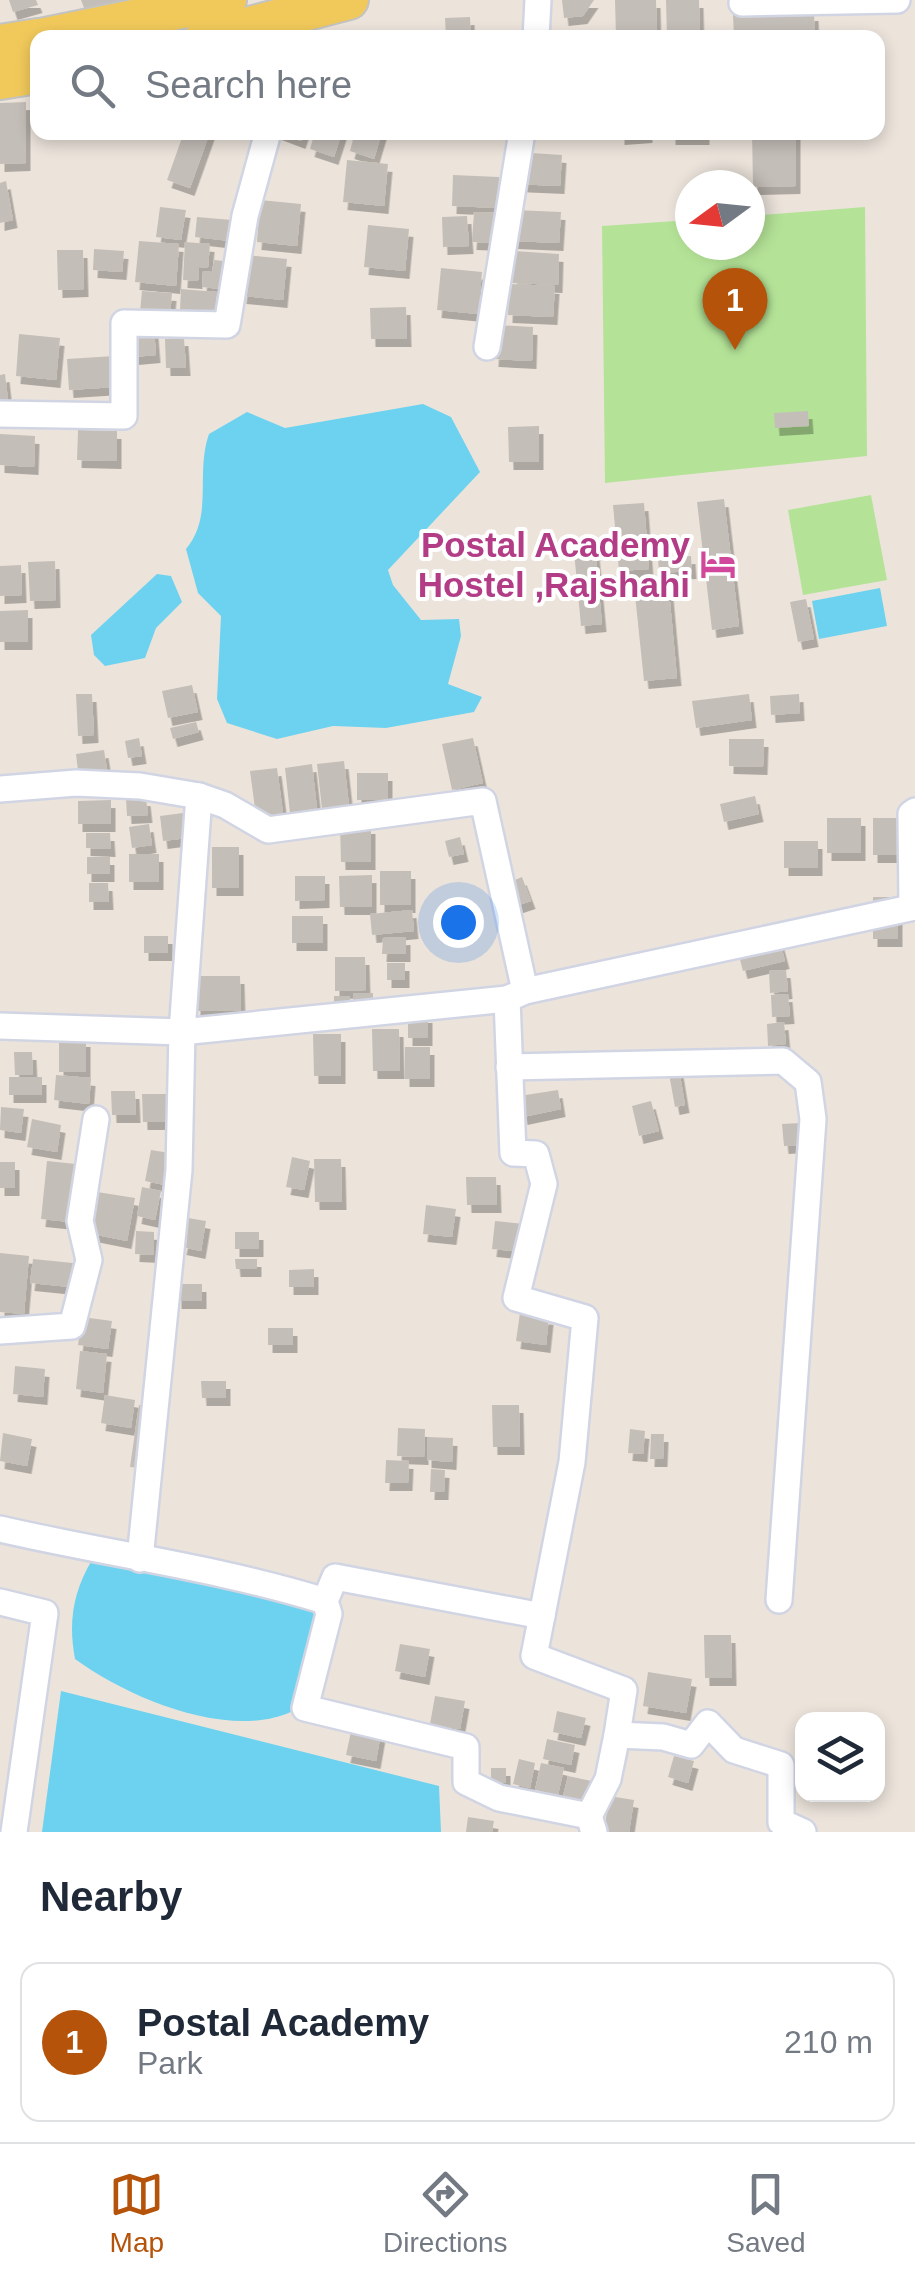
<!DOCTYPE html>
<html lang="en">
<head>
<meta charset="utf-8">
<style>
	:root { --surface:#fff; --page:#f6f6f7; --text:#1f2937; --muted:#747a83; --line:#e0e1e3; --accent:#b45309 }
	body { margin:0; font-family:Arial,sans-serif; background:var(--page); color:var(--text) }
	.controls { position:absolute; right:30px; bottom:30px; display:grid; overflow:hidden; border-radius:20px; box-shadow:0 5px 15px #0003 }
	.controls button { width:90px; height:90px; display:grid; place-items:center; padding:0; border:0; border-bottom:2px solid var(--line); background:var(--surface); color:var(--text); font:50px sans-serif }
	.compass { position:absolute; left:675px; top:170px; width:90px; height:90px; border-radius:50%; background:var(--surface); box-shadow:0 5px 15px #0003; rotate:255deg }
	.you { position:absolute; left:458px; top:922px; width:35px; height:35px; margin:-25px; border:8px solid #fff; border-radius:50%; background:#1a73e8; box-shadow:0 0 0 15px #1a73e833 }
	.badge { display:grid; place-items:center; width:65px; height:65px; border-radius:50%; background:var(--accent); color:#fff; font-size:32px; font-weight:700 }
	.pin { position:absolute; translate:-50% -82px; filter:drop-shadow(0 2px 5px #0008) }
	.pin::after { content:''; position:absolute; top:52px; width:35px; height:30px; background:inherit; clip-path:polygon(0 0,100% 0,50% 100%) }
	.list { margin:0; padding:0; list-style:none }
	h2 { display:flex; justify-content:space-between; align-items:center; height:130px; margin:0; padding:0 40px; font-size:42px }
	h2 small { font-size:32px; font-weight:400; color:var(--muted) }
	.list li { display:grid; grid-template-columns:65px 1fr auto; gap:30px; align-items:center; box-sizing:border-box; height:160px; margin:0 20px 20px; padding:0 20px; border:2px solid var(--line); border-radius:20px }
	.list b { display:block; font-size:38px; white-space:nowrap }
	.list p { margin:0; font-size:32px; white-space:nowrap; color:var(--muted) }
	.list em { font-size:32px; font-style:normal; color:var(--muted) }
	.icon { flex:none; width:55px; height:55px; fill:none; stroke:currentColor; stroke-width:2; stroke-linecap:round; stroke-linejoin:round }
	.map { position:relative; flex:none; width:915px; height:1832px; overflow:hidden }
	.search { position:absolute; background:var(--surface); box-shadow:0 5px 15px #0003; left:30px; right:30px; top:30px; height:110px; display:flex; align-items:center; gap:25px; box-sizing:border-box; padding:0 35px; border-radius:20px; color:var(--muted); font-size:38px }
	.sheet { height:310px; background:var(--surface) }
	nav { display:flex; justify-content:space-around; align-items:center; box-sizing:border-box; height:140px; border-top:2px solid var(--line); background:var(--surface); font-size:28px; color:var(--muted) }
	nav a { display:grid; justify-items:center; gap:5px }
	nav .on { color:var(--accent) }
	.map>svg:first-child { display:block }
	.green { fill:#b4e397 }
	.water { fill:#6dd2ef }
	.building { fill:#c4beb8; filter:url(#shadow) }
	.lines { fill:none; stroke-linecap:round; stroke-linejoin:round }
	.minor-casing { stroke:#d1d5e3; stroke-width:30 }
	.primary-casing { stroke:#c3c3c3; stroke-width:42 }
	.minor { stroke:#fff; stroke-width:25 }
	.primary { stroke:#f1c95b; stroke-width:38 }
	.labels { text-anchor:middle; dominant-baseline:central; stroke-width:8; stroke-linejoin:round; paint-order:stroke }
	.hotel-label { font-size:35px; font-weight:bold; fill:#b23c85; stroke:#fff; text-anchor:end }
</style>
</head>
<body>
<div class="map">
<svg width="915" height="1832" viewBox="0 0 915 1832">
	<defs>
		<filter id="shadow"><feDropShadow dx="4.5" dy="8" stdDeviation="0" flood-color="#0004"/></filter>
	</defs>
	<rect width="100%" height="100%" fill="#ece4db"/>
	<!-- green -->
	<g class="green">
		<polygon points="865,207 867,456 605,483 602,226 690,220 690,245 750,245 750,216"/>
		<polygon points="871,495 887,580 803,595 788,510"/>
	</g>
	<!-- water -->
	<g class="water">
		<path d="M423 404 451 417 480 472 388 570 393 585 421 620 459 619 461 636 448 684 482 697 474 712 386 728 333 726 277 739 227 723 217 699 221 616 198 593 186 549C214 516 195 474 209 434L247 412 285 428Z"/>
		<polygon points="157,574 171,576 182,602 156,628 145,658 105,666 94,655 91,635"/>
		<polygon points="880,588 887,626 819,639 812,601"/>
		<path d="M92 1560 294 1597 321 1614 293 1711C230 1741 128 1698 75 1659 68 1622 73 1592 92 1560Z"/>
		<polygon points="61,1691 439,1786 441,1832 42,1832"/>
	</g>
	<!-- building -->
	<g class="building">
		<polygon points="9,0 36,0 38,5 13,12"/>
		<polygon points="81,0 129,0 88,18"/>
		<polygon points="562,0 594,0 583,16 564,18"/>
		<polygon points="615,0 656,0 657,38 616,38"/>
		<polygon points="666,0 699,0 700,38 667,38"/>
		<polygon points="814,13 815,38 734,38 733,15"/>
		<polygon points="470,17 471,38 446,38 445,18"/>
		<polygon points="338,30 363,34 319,38"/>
		<polygon points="26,102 26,163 0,164 0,103"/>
		<polygon points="184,132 210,132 190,188 167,180"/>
		<polygon points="277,132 304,132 301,141"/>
		<polygon points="315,132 342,132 334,157 310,149"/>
		<polygon points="355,132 382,132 374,159 350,151"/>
		<polygon points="620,132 648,132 648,135 620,137"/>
		<rect x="671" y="132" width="34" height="5"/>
		<polygon points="752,132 796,132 796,186 753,187"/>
		<polygon points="516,152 562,155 560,186 514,184"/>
		<polygon points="347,160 388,164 384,206 343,202"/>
		<polygon points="453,175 499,177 498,208 452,206"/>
		<polygon points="6,181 13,220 0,223 0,183"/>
		<polygon points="260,200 301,204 297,246 257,242"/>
		<polygon points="160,207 186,210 181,240 156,237"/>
		<polygon points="515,210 561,212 559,243 513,241"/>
		<polygon points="474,212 499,213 498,243 472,242"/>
		<polygon points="467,216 469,246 443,247 442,217"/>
		<polygon points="197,217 232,220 230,241 195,237"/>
		<polygon points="368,225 409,229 405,271 364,267"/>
		<polygon points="139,241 179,244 176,286 135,282"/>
		<polygon points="185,242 210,244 208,268 199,267 198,281 183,280"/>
		<polygon points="94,249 124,251 122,272 93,270"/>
		<polygon points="57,250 83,250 84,289 58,290"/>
		<polygon points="514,251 559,254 558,285 512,283"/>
		<polygon points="246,255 287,259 283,300 242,296"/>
		<polygon points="214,260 224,261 220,289 202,287 203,271 212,272"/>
		<polygon points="441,268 482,272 478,314 437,310"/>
		<polygon points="509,284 555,286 553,317 508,315"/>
		<polygon points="181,289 217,292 216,313 180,310"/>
		<polygon points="142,291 172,293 170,314 140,312"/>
		<polygon points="406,307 407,339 371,339 370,308"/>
		<polygon points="496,325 533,327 532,361 494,359"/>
		<polygon points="154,330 156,355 134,357 131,332"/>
		<polygon points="19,334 60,338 56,380 16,376"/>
		<polygon points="184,338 186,368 166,368 165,339"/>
		<polygon points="114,356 116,387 69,390 67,359"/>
		<polygon points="5,374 8,400 0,401 0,375"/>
		<polygon points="808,411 809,426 775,428 774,413"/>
		<polygon points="539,426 539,462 509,462 508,427"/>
		<polygon points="78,430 117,431 117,461 77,460"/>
		<polygon points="0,434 35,436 34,467 0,465"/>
		<polygon points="724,499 739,626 712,630 697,502"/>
		<polygon points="644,503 649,569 619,571 613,505"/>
		<polygon points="595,549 602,624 581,626 574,551"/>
		<polygon points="691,556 692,571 659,573 658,558"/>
		<polygon points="55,561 56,600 30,601 28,562"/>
		<polygon points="21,565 22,595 0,596 0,566"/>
		<polygon points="632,575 633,588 604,589 604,576"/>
		<polygon points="669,591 677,678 644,681 635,595"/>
		<polygon points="806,599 814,639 798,642 790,602"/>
		<polygon points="28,610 28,642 0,642 0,611"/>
		<polygon points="192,685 198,712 168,718 162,691"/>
		<polygon points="76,694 92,694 94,735 78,736"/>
		<polygon points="749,694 752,720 696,728 692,701"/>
		<polygon points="799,694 800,713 771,715 770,696"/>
		<polygon points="196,722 199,732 173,739 170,728"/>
		<polygon points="139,738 142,756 128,758 125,741"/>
		<polygon points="473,738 483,783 452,790 442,744"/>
		<polygon points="729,739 764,739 763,767 729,766"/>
		<polygon points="104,750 108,775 79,779 76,754"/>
		<polygon points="344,761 349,806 322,809 317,764"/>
		<polygon points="312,764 317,809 290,813 285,768"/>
		<polygon points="277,768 283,813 256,816 250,771"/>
		<rect x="357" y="773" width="31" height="27"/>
		<polygon points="755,796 759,814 724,822 720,804"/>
		<polygon points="146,798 148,815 127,816 126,799"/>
		<polygon points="111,800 111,824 78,824 78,801"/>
		<polygon points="183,813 187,838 163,841 160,816"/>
		<rect x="827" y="818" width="34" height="35"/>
		<polygon points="873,818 904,818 903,855 873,855"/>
		<polygon points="149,824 152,845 132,848 129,827"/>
		<polygon points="340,826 371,826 371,862 341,862"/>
		<polygon points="86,833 110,833 111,849 86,848"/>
		<polygon points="460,837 464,854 449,857 445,841"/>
		<rect x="784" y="841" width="34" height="27"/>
		<rect x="212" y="847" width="27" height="41"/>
		<rect x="129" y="854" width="30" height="28"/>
		<rect x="87" y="857" width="23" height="17"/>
		<rect x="380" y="871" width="31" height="34"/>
		<polygon points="372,875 372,907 340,907 339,876"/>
		<polygon points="295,876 325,876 325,900 295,901"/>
		<polygon points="522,877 531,901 516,906 508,883"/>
		<polygon points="89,883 108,883 109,902 89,902"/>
		<rect x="873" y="897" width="25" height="42"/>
		<polygon points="412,910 414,931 372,935 370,914"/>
		<rect x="292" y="916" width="31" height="27"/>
		<rect x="144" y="936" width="24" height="17"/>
		<polygon points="406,937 406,954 382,954 383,938"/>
		<polygon points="780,942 785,961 743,971 738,952"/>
		<polygon points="335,957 365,957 366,990 335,991"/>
		<rect x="387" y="963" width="18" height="17"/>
		<polygon points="786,970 788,991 770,993 769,971"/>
		<polygon points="196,976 240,976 241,1011 196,1011"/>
		<rect x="353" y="993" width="20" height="17"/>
		<polygon points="788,994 790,1016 772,1017 771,995"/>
		<rect x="334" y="996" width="16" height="16"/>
		<rect x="408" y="1015" width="20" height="23"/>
		<polygon points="784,1022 786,1044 768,1046 767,1024"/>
		<polygon points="372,1029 399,1029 400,1071 373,1071"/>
		<polygon points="313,1034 341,1034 341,1076 314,1076"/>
		<rect x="59" y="1039" width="27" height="33"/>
		<rect x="405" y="1047" width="25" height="32"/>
		<polygon points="676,1051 685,1105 675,1107 665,1052"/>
		<polygon points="14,1052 32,1052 33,1075 15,1075"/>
		<polygon points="56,1075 91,1078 89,1104 54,1100"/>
		<rect x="9" y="1077" width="33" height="18"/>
		<polygon points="558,1090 561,1109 523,1117 519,1096"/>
		<polygon points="111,1091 135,1091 136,1115 112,1115"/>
		<polygon points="142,1094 172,1094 172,1122 143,1122"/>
		<polygon points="651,1101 659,1131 639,1136 632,1106"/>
		<polygon points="1,1107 24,1109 21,1133 0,1130"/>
		<polygon points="32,1119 61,1125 57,1152 27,1147"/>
		<polygon points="800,1123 801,1145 784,1146 782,1124"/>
		<polygon points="151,1150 170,1153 165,1185 145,1181"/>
		<polygon points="292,1157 310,1161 304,1190 286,1187"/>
		<polygon points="314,1159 341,1159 342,1202 315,1202"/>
		<polygon points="47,1161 76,1164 70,1222 41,1219"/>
		<rect x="0" y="1162" width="15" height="26"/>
		<polygon points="466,1177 496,1177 497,1205 467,1205"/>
		<polygon points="142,1187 161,1191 155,1220 137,1216"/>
		<polygon points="91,1191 135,1198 127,1241 87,1233"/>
		<polygon points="426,1205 456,1209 452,1237 423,1234"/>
		<polygon points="188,1218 206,1221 201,1251 182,1247"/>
		<polygon points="495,1221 524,1224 521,1252 492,1249"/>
		<polygon points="136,1231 154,1232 154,1255 135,1254"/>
		<rect x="235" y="1232" width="24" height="17"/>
		<polygon points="0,1253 29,1256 24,1314 0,1312"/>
		<polygon points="33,1259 73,1263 70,1287 30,1283"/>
		<polygon points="235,1259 257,1259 257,1269 236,1269"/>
		<polygon points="314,1269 314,1287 289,1287 289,1270"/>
		<rect x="177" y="1284" width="25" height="17"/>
		<polygon points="520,1313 549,1317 546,1345 516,1341"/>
		<polygon points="82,1317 112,1321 108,1349 78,1345"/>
		<rect x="268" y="1328" width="25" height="17"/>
		<polygon points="80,1351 107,1354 103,1393 76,1389"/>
		<polygon points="15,1366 45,1369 43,1397 13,1394"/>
		<polygon points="201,1381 226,1381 226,1398 202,1398"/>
		<polygon points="105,1395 135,1400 131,1428 101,1423"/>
		<polygon points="139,1405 150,1407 141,1468 130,1467"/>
		<polygon points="492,1405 519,1405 520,1447 493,1447"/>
		<polygon points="398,1428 425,1429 424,1457 397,1456"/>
		<polygon points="630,1429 645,1431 643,1454 628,1453"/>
		<polygon points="3,1433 32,1439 27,1466 0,1461"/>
		<polygon points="651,1434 664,1434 663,1459 650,1459"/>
		<polygon points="427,1437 453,1438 452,1462 427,1460"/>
		<polygon points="386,1460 409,1461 408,1483 385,1483"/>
		<polygon points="431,1469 445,1470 444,1492 430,1492"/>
		<polygon points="704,1635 731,1635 732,1678 705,1678"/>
		<polygon points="400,1644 430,1649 425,1677 395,1671"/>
		<polygon points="648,1672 692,1679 686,1713 643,1706"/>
		<polygon points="435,1696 465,1701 460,1729 430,1724"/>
		<polygon points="557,1711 586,1718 581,1738 553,1732"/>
		<polygon points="352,1727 381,1733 376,1761 346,1755"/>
		<polygon points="547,1739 575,1745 571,1765 543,1759"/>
		<polygon points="674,1756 694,1761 688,1783 668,1777"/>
		<polygon points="519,1759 535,1763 530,1788 513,1784"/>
		<polygon points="541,1763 564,1768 558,1795 535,1790"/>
		<rect x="491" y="1768" width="15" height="15"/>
		<polygon points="568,1776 596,1782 591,1803 563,1796"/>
		<polygon points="609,1796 634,1800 629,1832 604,1832"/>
		<polygon points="468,1817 494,1821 492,1832 466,1832"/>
	</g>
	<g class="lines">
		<defs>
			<g id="minor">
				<polyline points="742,3 897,0"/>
				<polyline points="536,38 538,0"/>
				<polyline points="487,347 522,132"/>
				<polyline points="0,414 124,416 124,323 227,325 245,216 268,132"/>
				<polyline points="0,789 76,783 140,786 199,796 225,805 268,830 483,801 525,991 507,999 513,1153 536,1154 544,1184 516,1298 585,1318 572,1462 534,1656 624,1690 617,1735"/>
				<polyline points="912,907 911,814 915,811"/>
				<polyline points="525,991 915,907"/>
				<polyline points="0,1026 182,1032 199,796"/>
				<polyline points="509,1067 783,1061 808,1082 813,1119 779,1600"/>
				<polyline points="0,1331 72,1326 89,1260 80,1221 96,1119"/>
				<path d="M0 1529C108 1554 219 1568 325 1601"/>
				<polyline points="140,1559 179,1170 182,1032 507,999"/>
				<polyline points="0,1602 45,1613 14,1832"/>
				<polyline points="542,1616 335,1577 325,1601 329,1614 305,1708 466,1747 466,1782 499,1798 589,1816 594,1832"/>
				<polyline points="589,1816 608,1779 617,1735 663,1737 691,1745 708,1723 734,1750 781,1765 781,1822 803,1832"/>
			</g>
			<g id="primary">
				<polyline points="40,38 227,0"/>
				<polyline points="204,38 349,0"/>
				<polyline points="0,44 38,38"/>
				<polyline points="0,80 38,74"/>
			</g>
		</defs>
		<!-- minor casing -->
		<use href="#minor" class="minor-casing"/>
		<!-- primary casing -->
		<use href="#primary" class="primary-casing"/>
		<!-- minor -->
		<use href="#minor" class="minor"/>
		<!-- primary -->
		<use href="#primary" class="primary"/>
	</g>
	<!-- icons -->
	<defs>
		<symbol id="hotel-bare" viewBox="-9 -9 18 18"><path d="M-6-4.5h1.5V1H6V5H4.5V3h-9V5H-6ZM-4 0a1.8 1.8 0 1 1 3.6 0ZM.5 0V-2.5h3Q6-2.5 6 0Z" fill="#d1479c" stroke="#fff" stroke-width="2.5" paint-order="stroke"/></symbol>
	</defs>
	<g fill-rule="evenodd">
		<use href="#hotel-bare" x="693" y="539" width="50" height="50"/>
	</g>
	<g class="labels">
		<!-- hotel labels -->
		<g class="hotel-label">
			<text x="690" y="544">Postal Academy<tspan x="690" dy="40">Hostel ,Rajshahi</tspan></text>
		</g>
	</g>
</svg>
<div class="controls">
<button><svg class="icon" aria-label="layers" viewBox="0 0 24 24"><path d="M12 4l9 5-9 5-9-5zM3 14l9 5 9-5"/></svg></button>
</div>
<svg class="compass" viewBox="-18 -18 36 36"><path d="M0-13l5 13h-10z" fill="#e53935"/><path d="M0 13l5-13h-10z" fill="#747a83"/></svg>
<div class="you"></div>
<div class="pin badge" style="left:735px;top:350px">1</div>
<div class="search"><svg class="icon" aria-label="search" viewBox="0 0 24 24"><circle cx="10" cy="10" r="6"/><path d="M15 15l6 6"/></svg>Search here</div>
</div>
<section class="sheet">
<h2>Nearby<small></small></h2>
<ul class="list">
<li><span class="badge">1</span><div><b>Postal Academy</b><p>Park</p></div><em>210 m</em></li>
</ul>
</section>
<nav>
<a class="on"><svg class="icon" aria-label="map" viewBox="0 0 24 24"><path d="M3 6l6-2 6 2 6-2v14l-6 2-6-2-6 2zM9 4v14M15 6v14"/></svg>Map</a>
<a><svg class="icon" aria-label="directions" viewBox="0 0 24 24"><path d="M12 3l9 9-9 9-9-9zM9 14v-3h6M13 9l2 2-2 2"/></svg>Directions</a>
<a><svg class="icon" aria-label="saved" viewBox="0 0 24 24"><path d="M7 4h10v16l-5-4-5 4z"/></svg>Saved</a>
</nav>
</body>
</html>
